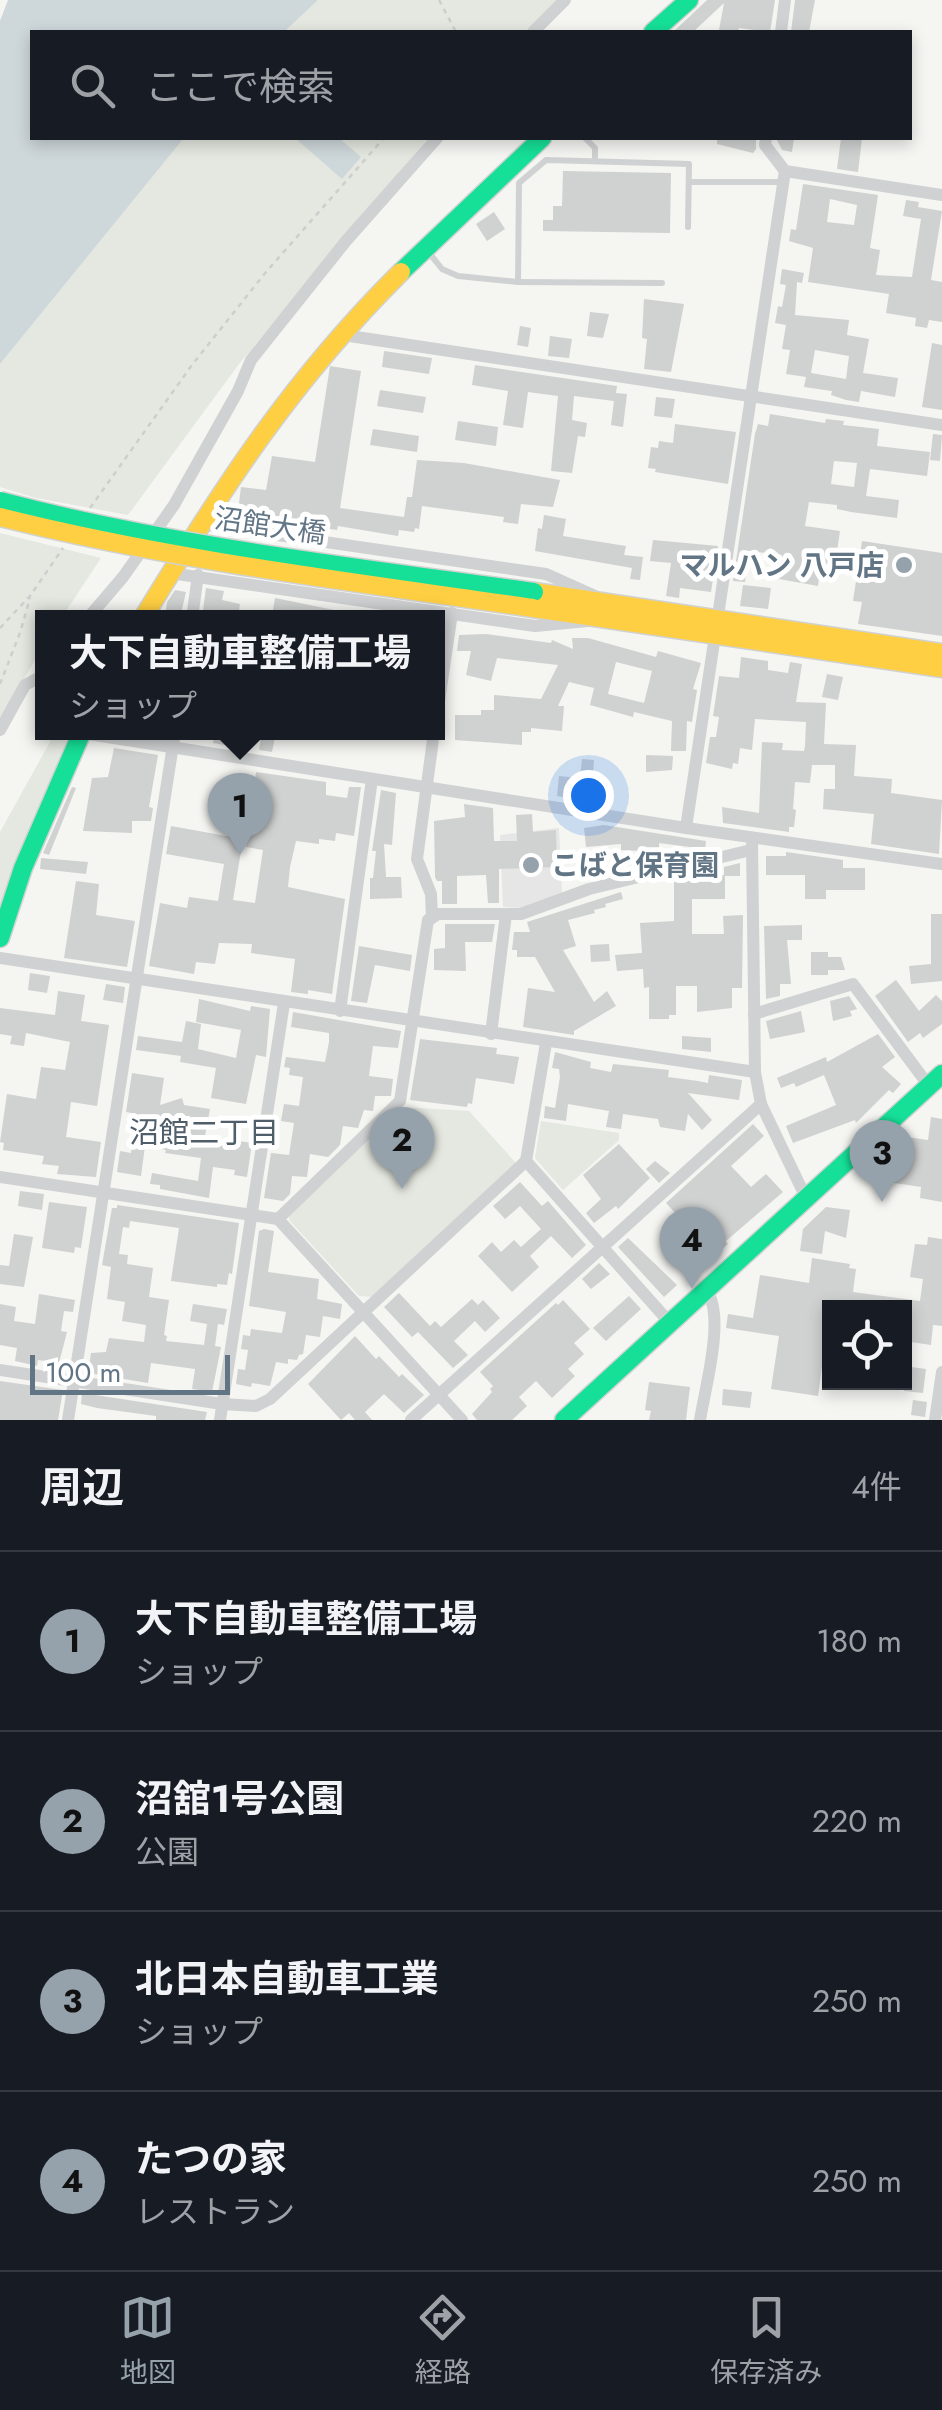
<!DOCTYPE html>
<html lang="ja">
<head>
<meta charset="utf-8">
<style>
	:root { --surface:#171b24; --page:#242831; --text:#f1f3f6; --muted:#9ea1a6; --line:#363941; --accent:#95a2ab }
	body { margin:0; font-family:Jost,"Noto Sans JP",sans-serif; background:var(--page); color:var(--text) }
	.controls { position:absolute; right:30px; bottom:30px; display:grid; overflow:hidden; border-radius:0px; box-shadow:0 5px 15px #0003 }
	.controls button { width:90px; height:90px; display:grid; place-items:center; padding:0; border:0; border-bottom:2px solid var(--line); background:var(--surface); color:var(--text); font:50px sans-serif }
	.scale { position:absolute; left:30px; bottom:25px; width:200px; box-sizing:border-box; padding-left:10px; border:5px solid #627585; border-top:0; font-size:28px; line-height:35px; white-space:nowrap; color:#627585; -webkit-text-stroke:8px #fff; paint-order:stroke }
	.you { position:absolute; left:588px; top:795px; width:35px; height:35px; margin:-25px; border:8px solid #fff; border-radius:50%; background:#1a73e8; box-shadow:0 0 0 15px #1a73e833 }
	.badge { display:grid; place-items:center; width:65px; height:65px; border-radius:50%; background:var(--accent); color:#111; font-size:32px; font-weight:700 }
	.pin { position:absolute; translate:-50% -82px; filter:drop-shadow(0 2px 5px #0008) }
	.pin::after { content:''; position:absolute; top:52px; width:35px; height:30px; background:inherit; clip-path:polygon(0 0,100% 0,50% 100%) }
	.popup { position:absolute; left:35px; top:610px; width:410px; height:130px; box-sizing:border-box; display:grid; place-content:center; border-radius:0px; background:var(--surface); filter:drop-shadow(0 2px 8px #0005); font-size:32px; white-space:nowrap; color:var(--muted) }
	.popup b { font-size:38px; color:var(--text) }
	.popup::after { content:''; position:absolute; left:50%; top:100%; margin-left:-20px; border:20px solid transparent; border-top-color:var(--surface) }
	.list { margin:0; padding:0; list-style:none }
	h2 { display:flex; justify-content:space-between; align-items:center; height:130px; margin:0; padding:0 40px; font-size:42px }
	h2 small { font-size:32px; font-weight:400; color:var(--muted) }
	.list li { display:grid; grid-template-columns:65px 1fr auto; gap:30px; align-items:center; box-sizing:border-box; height:180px; padding:0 40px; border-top:2px solid var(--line) }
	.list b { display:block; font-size:38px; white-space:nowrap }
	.list p { margin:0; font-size:32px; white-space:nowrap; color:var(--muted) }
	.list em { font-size:32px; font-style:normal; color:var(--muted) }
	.icon { flex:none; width:55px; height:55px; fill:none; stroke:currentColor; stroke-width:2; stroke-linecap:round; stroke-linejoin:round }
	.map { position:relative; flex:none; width:942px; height:1420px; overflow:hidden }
	.search { position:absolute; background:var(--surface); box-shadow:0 5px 15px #0003; left:30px; right:30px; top:30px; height:110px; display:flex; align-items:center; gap:25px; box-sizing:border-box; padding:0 35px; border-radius:0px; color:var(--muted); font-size:38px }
	.sheet { height:850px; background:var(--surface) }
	nav { display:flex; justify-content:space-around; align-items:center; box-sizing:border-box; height:140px; border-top:2px solid var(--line); background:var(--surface); font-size:28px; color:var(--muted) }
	nav a { display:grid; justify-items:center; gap:5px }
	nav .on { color:var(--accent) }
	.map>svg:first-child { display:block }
	.built { fill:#e5e6e5 }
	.green { fill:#e4e8e0 }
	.water { fill:#ced7da }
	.building { fill:#d0d1d1; fill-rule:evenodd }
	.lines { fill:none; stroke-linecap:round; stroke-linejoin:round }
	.fast-casing { stroke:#d0d2d2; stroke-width:21 }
	.slow-casing { stroke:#d0d2d2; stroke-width:21 }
	.path { stroke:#cecece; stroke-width:2.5; stroke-dasharray:5 5; stroke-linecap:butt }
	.lane { stroke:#d0d1d2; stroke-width:6 }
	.street { stroke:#d0d1d2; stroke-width:12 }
	.fast { stroke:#16e098; stroke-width:18 }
	.slow { stroke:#ffcf43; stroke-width:18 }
	.fast-bridge-casing { stroke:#d0d2d2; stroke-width:21; stroke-linecap:butt }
	.slow-bridge-casing { stroke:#d0d2d2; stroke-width:21; stroke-linecap:butt }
	.fast-bridge { stroke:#16e098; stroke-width:18 }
	.slow-bridge { stroke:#ffcf43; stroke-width:18 }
	.poi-dot { fill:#95a2ab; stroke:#fff; stroke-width:4 }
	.labels { text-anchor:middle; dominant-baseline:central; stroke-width:10; stroke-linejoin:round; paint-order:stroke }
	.street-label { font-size:28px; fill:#627585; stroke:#fff }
	.poi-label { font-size:28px; font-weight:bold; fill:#627585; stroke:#fff; text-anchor:end }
	.neighbourhood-label { font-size:30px; fill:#505e6a; stroke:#fff }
</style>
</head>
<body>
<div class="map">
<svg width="942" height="1420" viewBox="0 0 942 1420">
	<rect width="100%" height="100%" fill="#f5f5f2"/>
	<!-- built -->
	<polygon class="built" points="559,828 562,894 523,908 503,907 500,835"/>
	<!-- green -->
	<g class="green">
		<polygon points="318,0 558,0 525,32 284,32"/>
		<polygon points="184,138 428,138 239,364 128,515 36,498 0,487 0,364"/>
		<polygon points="0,533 101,558 62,617 42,618 42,649 0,718"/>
		<polygon points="55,733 71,734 0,907 0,832"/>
		<polygon points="402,1107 469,1111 516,1163 373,1297 359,1296 289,1220 289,1214"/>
		<polygon points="541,1121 619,1133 619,1140 563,1190 535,1158"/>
	</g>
	<!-- water -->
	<g class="water">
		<polygon points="8,0 318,0 284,32 32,32 32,138 184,138 0,364 0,21"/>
		<polygon points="295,138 339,138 361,157 342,179"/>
	</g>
	<!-- building -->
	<g class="building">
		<polygon points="707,0 775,0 770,32 739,28 738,32 719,30 724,3 693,32 673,32"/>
		<polygon points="795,0 815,0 809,32 791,32"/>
		<polygon points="717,138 756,138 756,149 753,153 717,144"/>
		<polygon points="776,138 794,138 792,152 782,150"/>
		<polygon points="841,138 862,138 858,172 837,169"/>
		<polygon points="563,171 671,173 670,233 543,231 543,220 553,220 553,206 562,206"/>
		<path d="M803 184 878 195 870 248 880 250 876 275 912 277 921 219 903 216 906 200 919 202 918 207 942 211 931 280 942 282V322L929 320 927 328 915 326 916 318 886 313 889 294 808 282 813 248 789 241 791 229 796 230ZM830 199 857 205 854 225 827 222Z"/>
		<polygon points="494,212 505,229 487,241 476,224"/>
		<path d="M782 269 804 273 802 283 797 282 795 315 849 320 847 335 869 339 863 373 898 378 895 397 861 391 859 402 846 400 831 395 832 391 804 387 806 377 786 374 790 350 782 349 786 325 775 323 778 306 782 307 786 285 780 284ZM815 350 849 356 846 379 811 373Z"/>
		<polygon points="644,299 684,304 671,372 644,369 647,339 642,338"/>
		<polygon points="590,312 609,314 603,338 587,336"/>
		<polygon points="520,326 531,328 528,347 517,345"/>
		<polygon points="550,336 572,339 569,358 548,356"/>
		<polygon points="932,343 942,345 942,410 922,407"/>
		<polygon points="384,351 432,358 429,374 382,367"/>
		<polygon points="475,365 617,386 616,393 627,394 623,427 611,425 614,401 574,396 572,420 587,423 585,437 578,436 572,473 551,471 558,396 528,392 523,428 503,425 508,391 472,385"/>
		<polygon points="330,366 361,371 340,508 404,517 407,497 412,497 417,460 464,463 560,480 553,507 521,504 518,524 503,522 504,517 422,506 419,529 415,528 414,532 399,530 398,536 338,526 337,530 316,527 316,530 237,519 241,487 266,490 272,456 315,462"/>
		<polygon points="380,390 426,397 423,413 377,406"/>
		<polygon points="656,397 675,399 672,418 654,416"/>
		<path d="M770 414 825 423 826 419 844 421 843 425 879 429 877 446 930 452 927 476 870 469 866 496 899 500 897 518 851 512 837 509V505L809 502 805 526 840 531 835 565 821 563 818 586 779 579 782 555 749 551 745 582 733 581 755 434 758 424 768 426ZM834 461 857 463 854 487 831 484Z"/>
		<polygon points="458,421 498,427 496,446 455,440"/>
		<polygon points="675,424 736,432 728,484 655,472 656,469 648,468 651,447 658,448 659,441 673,443"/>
		<polygon points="373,429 419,436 417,452 370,445"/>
		<polygon points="933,434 942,435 940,461 930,460"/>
		<polygon points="544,515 566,519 563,536 626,546 624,555 643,557 640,580 630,579 632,568 535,551 538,528 542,529"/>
		<polygon points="653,540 718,546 711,592 680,588 679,598 666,596 671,563 650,561"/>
		<polygon points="862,541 942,553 942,636 858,624 862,602 853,601"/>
		<polygon points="743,585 771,588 768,609 740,606"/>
		<polygon points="206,588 224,591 222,600 240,604 238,618 202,618"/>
		<polygon points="175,590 186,592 180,618 165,618 167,602"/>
		<polygon points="275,598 344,612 343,618 272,615"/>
		<path d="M486 634 551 643 552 640 573 649 572 638H588L656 657 658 651 701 663 693 689 697 690 692 722 687 721 686 751H671L672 721 634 712 633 717 590 705 594 688 569 682 558 706H564L562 731 531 728V732H522V745L455 740V715H481V710H494V695L541 699 558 665 497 658 491 681 466 675 471 651H457L459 635ZM616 662 652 671 644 703 608 694Z"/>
		<polygon points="741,657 768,661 768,670 788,673 790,662 802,664 796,702 826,703 824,744 856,745 854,776 892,779 891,793 942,800 939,854 871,844 874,814 823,809 824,789 835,789 835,765 812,765 810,783 795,782 793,809 796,810 794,827 789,827 789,832 723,823 722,807 759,813 762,742 783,743 782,750 804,751 805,746 806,722 755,719 752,750 740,748 738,764 733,763 732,769 706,763 710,737 716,737 719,717 713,716 719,676 739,678"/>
		<polygon points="827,674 843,677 838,700 822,697"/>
		<polygon points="215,732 233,735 231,746 213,743"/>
		<polygon points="262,732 276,732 272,752 259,750"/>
		<polygon points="114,748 158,755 149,807 153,808 151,821 132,821 132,833 83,831 92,778 108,777"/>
		<polygon points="646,755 673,756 672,770 646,772"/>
		<polygon points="582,759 594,760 591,802 557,796 559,776 580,778"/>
		<polygon points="256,772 326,782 326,795 347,798 349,787 361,787 354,836 336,833 335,841 319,839 319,844 296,841 290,867 288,887 345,899 332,994 308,990 308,994 291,992 295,959 251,953 252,944 219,943 215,964 196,962 194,974 149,966 160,903 187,908 189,897 218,901 224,864 166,854 171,826 243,839 233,900 255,903 263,850 246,847"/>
		<polygon points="72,787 76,788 49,855 43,853"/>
		<polygon points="381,790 396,793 392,845 384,844 386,877 401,877 402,898 370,899 370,878 373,878 376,851 372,851"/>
		<polygon points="464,804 493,808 494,841 517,841 516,815 532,814 533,832 556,830 557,867 499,869 499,903 488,903 486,875 457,876 457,904 442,904 442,881 437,881 435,877 434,821 465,817"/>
		<polygon points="604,825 706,841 705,849 659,843 659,852 621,850 621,844 586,847 584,828"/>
		<polygon points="786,852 843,860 843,868 865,868 865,890 826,890 826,899 805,899 805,875 766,875 766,856 786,856"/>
		<polygon points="41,858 88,862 86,874 40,869"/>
		<polygon points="740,863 740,876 725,876 725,899 692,899 692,934 724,934 723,916 743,915 742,988 732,988 732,1008 697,1012 697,986 676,986 676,1015 669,1015 669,1019 649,1019 649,987 644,988 643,969 617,971 615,955 642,953 640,923 674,921 674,881 724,875 724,867"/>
		<polygon points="76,881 99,884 96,915 135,921 127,967 64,958"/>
		<polygon points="621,892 623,899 605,904 606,907 594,910 595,913 568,920 576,946 563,950 594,1002 607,991 616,1006 574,1031 574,1035 523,1027 528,988 555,992 535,957 517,957 517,950 512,950 514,932 530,932 527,922"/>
		<polygon points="931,914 942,914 942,981 911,984 909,966 931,964"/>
		<polygon points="445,924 495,924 492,942 465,942 466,971 434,970 434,949 445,948"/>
		<polygon points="802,925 802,940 787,940 791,984 780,984 780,996 766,999 764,926"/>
		<polygon points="609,944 610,961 591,962 590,945"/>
		<polygon points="359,946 412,955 410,971 375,965 367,1003 351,1001"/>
		<polygon points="811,952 828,952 828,957 841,957 845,970 828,970 828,975 811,975"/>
		<polygon points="30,973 50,976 47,993 28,990"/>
		<polygon points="896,980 919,1011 936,995 942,1001 942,1024 923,1038 920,1033 908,1042 875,996"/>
		<polygon points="106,984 125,987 123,1003 103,1000"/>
		<polygon points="58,991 85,995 81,1021 109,1025 97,1106 71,1102 66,1137 101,1142 96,1177 57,1174 59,1166 42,1164 44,1156 3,1150 4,1143 0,1142 7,1094 36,1099 41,1067 65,1070 70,1042 26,1033 24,1046 10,1044 12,1036 0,1034 0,1008 55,1015"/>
		<polygon points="849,996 857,1009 850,1011 852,1016 833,1021 830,1001"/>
		<polygon points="199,999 250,1011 251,1006 270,1009 266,1057 256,1055 246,1104 211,1098 216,1068 180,1062 181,1056 136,1050 138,1036 182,1042 186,1021 201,1024 198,1049 236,1058 241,1030 196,1022"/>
		<polygon points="801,1011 805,1032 770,1039 766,1021"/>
		<polygon points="293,1012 401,1031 398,1048 373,1046 369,1076 393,1079 391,1096 375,1096 373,1111 364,1110 358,1128 343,1126 340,1145 328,1157 310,1154 307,1177 292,1176 290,1194 283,1201 264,1198 271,1153 289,1155 294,1123 281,1121 284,1104 299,1106 303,1077 289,1075 290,1068 284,1067 286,1057 325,1062 329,1042 329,1033 291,1027"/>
		<polygon points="878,1034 895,1057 882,1067 901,1084 893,1093 889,1090 856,1123 855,1120 793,1143 786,1126 836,1105 824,1075 796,1087 794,1083 781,1088 777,1078 826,1057 827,1062"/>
		<polygon points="682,1036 711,1038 711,1052 682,1049"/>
		<polygon points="420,1039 497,1048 496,1054 519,1057 514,1084 476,1078 472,1104 468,1103 467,1107 410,1100"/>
		<polygon points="555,1052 591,1062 590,1068 611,1072 613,1064 669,1070 668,1077 698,1081 708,1083 709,1075 742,1080 739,1100 688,1093 712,1120 702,1130 688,1114 685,1131 660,1127 658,1119 623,1114 621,1129 606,1127 609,1111 568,1104 566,1121 544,1118 545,1106 555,1108 560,1077 559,1069 552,1068"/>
		<polygon points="132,1073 164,1078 160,1105 182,1098 184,1105 210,1109 205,1136 252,1143 247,1177 234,1175 235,1170 213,1167 209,1198 160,1189 160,1185 150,1184 152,1173 198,1181 201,1158 165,1153 166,1150 145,1146 141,1176 117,1172 120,1151 131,1153 137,1114 126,1112"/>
		<polygon points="931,1117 942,1119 942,1202 920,1198 921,1187 881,1181 884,1158 903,1161 907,1137 928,1140"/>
		<polygon points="753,1124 764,1136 731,1166 751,1187 766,1174 783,1192 726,1241 728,1244 715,1255 666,1203"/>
		<polygon points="619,1144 650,1178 618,1209 616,1206 594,1223 586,1213 601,1199 583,1175"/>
		<polygon points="655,1161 670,1173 659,1183 646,1169"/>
		<polygon points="520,1182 542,1206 548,1201 586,1245 572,1258 551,1236 530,1256 539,1267 512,1292 478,1256 492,1242 501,1252 514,1240 521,1247 541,1229 520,1206 505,1219 493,1206"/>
		<polygon points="20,1191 44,1194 42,1210 18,1206"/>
		<polygon points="49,1202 87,1207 81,1248 75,1247 74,1253 42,1248"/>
		<polygon points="117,1205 239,1223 232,1274 229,1273 227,1285 217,1284 217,1287 171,1281 179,1228 130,1221 129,1228 123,1227 119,1254 128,1255 127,1264 153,1268 149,1297 169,1300 164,1335 167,1336 166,1341 204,1345 207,1324 190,1321 193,1304 227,1309 224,1325 218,1324 215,1346 221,1347 212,1392 192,1389 195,1369 151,1363 148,1383 88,1373 91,1353 106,1352 109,1338 144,1342 146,1325 122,1321 125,1302 107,1299 111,1267 102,1265 112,1208 117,1208"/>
		<polygon points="826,1207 850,1210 846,1238 825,1231 822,1254 800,1251 803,1229"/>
		<polygon points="264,1229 274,1231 268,1272 319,1279 317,1299 342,1304 340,1319 323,1316 320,1337 306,1335 303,1354 299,1355 297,1360 288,1359 288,1364 276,1362 270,1386 252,1383 251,1387 236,1384 238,1369 245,1370 248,1350 241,1349 243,1335 250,1336 251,1329 282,1333 286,1312 249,1306 259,1231"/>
		<polygon points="14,1234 33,1237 24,1287 0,1284 0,1265 9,1266"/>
		<polygon points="928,1237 942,1239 942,1326 933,1325 931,1345 904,1341 904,1308 830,1308 818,1396 771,1389 779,1336 726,1328 728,1314 753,1318 760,1275 809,1283 812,1258 850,1264 849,1268 856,1269 853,1292 920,1301 923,1279 910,1277 915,1244 927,1245"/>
		<polygon points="628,1238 677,1285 664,1297 618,1247"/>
		<polygon points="599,1263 610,1274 591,1289 582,1279"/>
		<polygon points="399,1293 430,1326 435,1321 441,1327 472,1299 478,1305 483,1300 500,1318 485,1332 475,1321 454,1341 468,1355 453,1368 418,1332 412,1337 384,1307"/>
		<polygon points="39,1294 75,1300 73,1312 64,1311 61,1331 67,1332 59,1363 38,1360 37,1366 15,1361 17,1348 0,1345 0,1304 16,1307 14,1321 35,1324"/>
		<polygon points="629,1296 641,1309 606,1341 593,1328"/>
		<polygon points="563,1300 590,1329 574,1343 584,1354 568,1369 575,1376 552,1398 536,1381 519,1397 527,1406 512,1420 477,1420 472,1414 492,1392 490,1389 493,1386 480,1372 556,1303 558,1305"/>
		<polygon points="355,1336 376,1359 379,1356 399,1377 402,1374 424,1395 404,1413 384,1394 365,1412 372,1420 355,1420 349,1413 341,1420 308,1384"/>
		<polygon points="904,1366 926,1369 923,1393 904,1391"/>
		<polygon points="0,1381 63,1390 58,1420 0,1420"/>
		<polygon points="649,1382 690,1387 686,1420 649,1420 651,1411 645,1410"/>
		<polygon points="723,1389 752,1392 750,1408 722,1405"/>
		<polygon points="82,1393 207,1412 205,1420 156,1420 156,1416 97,1408 81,1404"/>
		<polygon points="913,1400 927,1402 925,1417 911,1415"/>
	</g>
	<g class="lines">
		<defs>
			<g id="fast">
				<polyline points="653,32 689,0"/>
				<polyline points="401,272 542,138"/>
				<polyline points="0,938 23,868 82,732"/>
				<polyline points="564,1420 942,1074"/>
			</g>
			<g id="slow">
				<polyline points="534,592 942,653"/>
				<polyline points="533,608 942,668"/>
				<path d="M143 618C222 489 292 380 401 272"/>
			</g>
		</defs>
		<!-- fast casing -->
		<use href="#fast" class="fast-casing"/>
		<!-- slow casing -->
		<use href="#slow" class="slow-casing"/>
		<!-- path -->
		<g class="path">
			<polyline points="439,0 456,32"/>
			<polyline points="90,508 192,365 266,272 384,138"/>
			<polyline points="0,628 30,596 63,548"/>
			<polyline points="0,684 20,633 30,598"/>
		</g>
		<!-- lane -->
		<g class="lane">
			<polyline points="585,138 595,148 595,161"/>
			<polyline points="690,182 782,182"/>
			<polyline points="426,249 442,269 458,276 518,282 519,183 546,160 689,164 688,227"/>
			<polyline points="518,282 662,283"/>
		</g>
		<!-- street -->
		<g class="street">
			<polyline points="533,32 565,0"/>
			<polyline points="781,32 785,0"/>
			<polyline points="766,138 765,145 785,171 942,195"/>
			<polyline points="343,335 942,425"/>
			<polyline points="200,524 546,574 595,596"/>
			<polyline points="170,573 535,626 588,621"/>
			<polyline points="88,618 123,577 174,505 238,391 251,360 346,241 437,138"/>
			<polyline points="192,618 198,575"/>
			<polyline points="438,708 452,613"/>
			<polyline points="0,730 25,685 42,676"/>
			<polyline points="82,733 686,828 942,864"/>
			<polyline points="686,828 785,171"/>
			<polyline points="752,842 755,1072 761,1104 806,1198"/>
			<polyline points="432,918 431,894 417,859 434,732"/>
			<polyline points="0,958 755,1072"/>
			<polyline points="340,1011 372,779"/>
			<polyline points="754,1014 853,984 929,1086"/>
			<polyline points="491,1034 506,914"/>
			<polyline points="546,1043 526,1161 670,1323"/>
			<polyline points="0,1177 278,1219 462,1420"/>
			<polyline points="278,1219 400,1101 428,920 438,914 521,914 589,889 751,850"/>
			<polyline points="0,1370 222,1404 256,1406 270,1399 526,1161"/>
			<polyline points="68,1420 175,732"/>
			<polyline points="220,1420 284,1003"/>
			<polyline points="411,1420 761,1104"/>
			<path d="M700 1420C705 1388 726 1315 706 1290"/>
			<polyline points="935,1420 942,1372"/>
		</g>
		<!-- fast -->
		<use href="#fast" class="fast"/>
		<!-- slow -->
		<use href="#slow" class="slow"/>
		<defs>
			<path id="fast-bridge" d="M0 501C175 547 355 567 534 592"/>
			<path id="slow-bridge" d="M0 517C175 561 355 582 533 608"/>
		</defs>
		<!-- fast-bridge casing -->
		<use href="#fast-bridge" class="fast-bridge-casing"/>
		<!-- slow-bridge casing -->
		<use href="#slow-bridge" class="slow-bridge-casing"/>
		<!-- fast-bridge -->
		<use href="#fast-bridge" class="fast-bridge"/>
		<!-- slow-bridge -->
		<use href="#slow-bridge" class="slow-bridge"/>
	</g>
	<!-- markers -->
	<g class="poi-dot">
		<circle cx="904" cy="565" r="10"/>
		<circle cx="531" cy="865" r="10"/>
	</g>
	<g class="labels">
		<!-- street labels -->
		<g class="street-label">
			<text transform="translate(270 526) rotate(8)">沼館大橋</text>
		</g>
		<!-- poi labels -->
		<g class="poi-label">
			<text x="884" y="565">マルハン 八戸店</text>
			<text x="551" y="865" text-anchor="start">こばと保育園</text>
		</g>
		<!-- neighbourhood labels -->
		<g class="neighbourhood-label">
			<text x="204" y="1132">沼館二丁目</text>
		</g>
	</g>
</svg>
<div class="controls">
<button><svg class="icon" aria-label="locate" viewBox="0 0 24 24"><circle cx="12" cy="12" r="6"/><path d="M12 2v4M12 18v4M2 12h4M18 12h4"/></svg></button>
</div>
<div class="scale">100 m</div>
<div class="you"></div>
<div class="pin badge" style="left:240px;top:855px">1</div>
<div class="popup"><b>大下自動車整備工場</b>ショップ</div>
<div class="pin badge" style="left:402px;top:1189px">2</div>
<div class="pin badge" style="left:882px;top:1202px">3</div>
<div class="pin badge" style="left:692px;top:1289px">4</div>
<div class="search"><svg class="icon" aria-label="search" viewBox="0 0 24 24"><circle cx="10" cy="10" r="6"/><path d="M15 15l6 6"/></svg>ここで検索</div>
</div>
<section class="sheet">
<h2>周辺<small>4件</small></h2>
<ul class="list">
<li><span class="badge">1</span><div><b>大下自動車整備工場</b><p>ショップ</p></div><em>180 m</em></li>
<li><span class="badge">2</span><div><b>沼舘1号公園</b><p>公園</p></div><em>220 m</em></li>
<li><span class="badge">3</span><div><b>北日本自動車工業</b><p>ショップ</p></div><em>250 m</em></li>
<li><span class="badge">4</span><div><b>たつの家</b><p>レストラン</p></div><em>250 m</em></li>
</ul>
</section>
<nav>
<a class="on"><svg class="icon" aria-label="map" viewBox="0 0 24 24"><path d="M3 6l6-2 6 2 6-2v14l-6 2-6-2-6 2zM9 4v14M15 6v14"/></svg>地図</a>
<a><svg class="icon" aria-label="directions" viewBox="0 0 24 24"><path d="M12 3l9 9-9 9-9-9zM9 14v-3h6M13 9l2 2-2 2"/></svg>経路</a>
<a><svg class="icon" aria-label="saved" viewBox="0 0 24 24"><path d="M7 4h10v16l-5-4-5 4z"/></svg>保存済み</a>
</nav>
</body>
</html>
